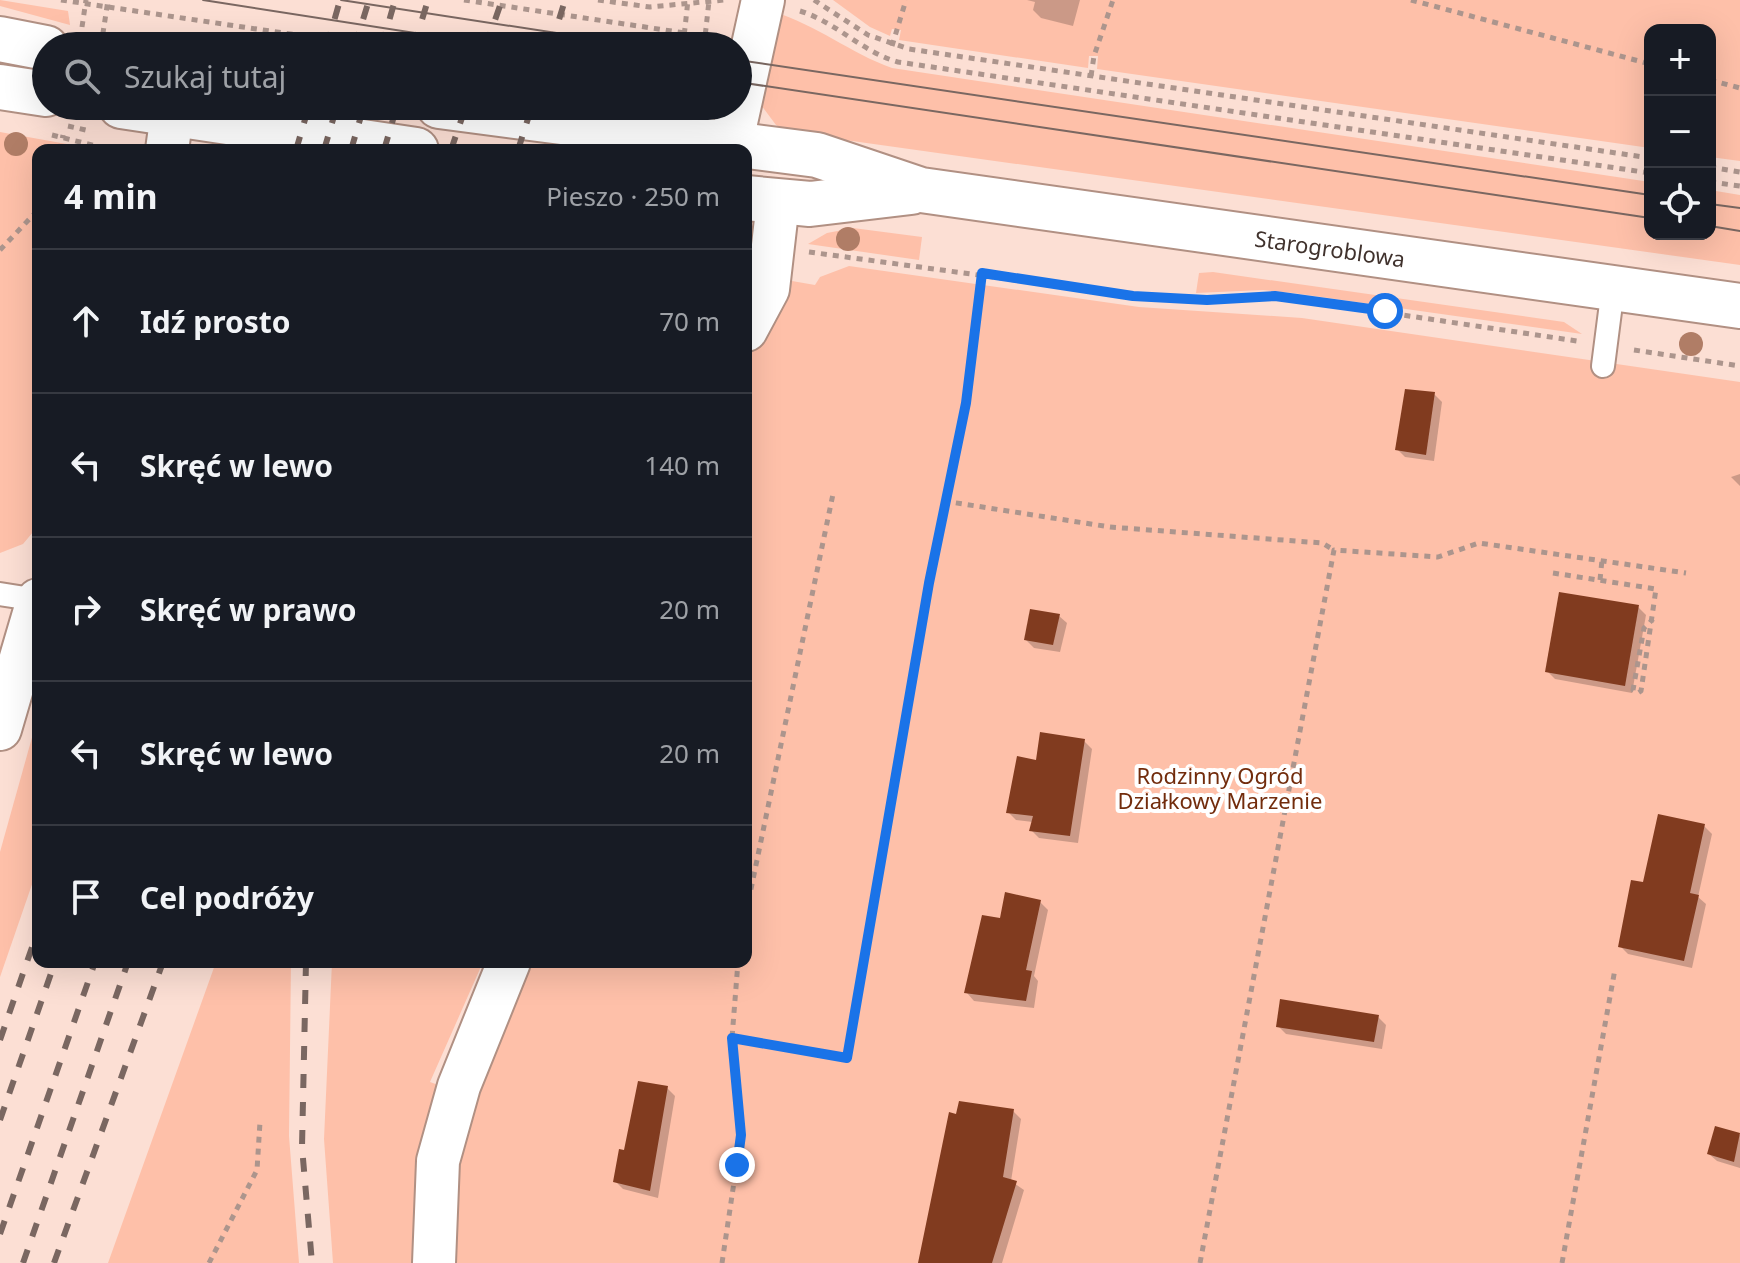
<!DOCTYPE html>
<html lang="pl">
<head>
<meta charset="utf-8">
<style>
	:root { --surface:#171b24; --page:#20242c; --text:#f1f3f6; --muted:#9ea1a6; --line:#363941 }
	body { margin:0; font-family:"Noto Sans",sans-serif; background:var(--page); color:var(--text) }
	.controls { position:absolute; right:24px; top:24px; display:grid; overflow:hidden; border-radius:16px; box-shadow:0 8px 32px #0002 }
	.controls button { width:72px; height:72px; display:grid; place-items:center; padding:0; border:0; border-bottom:2px solid var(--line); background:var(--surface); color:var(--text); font:40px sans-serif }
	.stop { position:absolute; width:24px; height:24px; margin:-18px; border:6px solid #1a73e8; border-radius:50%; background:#fff }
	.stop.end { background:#1a73e8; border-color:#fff; box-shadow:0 2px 8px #0008 }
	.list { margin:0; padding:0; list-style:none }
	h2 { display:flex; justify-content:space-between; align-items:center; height:104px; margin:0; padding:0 32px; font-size:34px }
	h2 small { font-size:26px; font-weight:400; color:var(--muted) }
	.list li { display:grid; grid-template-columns:52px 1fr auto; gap:24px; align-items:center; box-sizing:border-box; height:144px; padding:0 32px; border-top:2px solid var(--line) }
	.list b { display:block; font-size:30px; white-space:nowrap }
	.list em { font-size:26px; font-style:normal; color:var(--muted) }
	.icon { flex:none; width:44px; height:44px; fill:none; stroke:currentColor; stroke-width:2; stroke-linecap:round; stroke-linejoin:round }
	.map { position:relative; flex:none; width:1740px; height:1263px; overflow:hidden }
	.search { position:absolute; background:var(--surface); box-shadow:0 8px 32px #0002; left:32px; top:32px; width:720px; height:88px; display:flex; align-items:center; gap:20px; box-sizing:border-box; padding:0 28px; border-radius:44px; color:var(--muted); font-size:30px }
	.panel { position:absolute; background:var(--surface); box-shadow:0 8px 32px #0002; left:32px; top:144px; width:720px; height:824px; border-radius:16px }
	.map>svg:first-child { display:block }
	.green { fill:#fec0a9 }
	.shadow { fill:#0003 }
	.building { fill:#813b1f }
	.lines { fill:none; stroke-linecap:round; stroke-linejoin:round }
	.service-casing { stroke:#b19083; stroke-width:26 }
	.minor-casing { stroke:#b19083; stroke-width:46 }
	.tertiary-casing { stroke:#b19083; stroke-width:48 }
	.path { stroke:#ac958d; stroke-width:5; stroke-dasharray:6 6; stroke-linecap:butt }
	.service { stroke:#fff; stroke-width:22 }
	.minor { stroke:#fff; stroke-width:42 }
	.tertiary { stroke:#fff; stroke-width:44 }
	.tram { stroke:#7a6761; stroke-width:2 }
	.rail { stroke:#7a6761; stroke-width:6; stroke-dasharray:14 14; stroke-linecap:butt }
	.tree { fill:#b07d66 }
	.route { stroke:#1a73e8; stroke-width:10 }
	.labels { text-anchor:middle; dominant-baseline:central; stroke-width:8; stroke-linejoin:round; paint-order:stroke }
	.street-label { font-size:22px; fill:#40322d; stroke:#fff }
	.park-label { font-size:22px; fill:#722c0c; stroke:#fff }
</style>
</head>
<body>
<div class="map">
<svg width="1740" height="1263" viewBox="0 0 1740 1263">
	<rect width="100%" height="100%" fill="#fcdfd4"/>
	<!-- green -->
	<g class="green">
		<polygon points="0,0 68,11 70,25 0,6"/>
		<polygon points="833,0 1740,0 1740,161 1710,157 1710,30 1650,30 1650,148 1097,69 1098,56 1089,56 1088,68 899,40 901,30 892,29 890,36 870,27"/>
		<path d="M774 12C817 25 850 53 892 68L1650 182V234H1710V190L1740 195V265L788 132 776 125 761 105Z"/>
		<polygon points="216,33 299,46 219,46"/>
		<polygon points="0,132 100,150 38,150 38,526 23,544 0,553"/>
		<polygon points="853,228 922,237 919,260 808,244 827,233"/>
		<polygon points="849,266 1139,307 1302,318 1740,382 1740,1263 449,1263 457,1162 476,1089 526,962 746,962 746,361 792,281 815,285 820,277"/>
		<polygon points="1213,272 1564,322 1582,334 1293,293 1263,290 1196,293 1199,273"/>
		<polygon points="38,716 38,867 0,977 0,852"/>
		<polygon points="216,962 291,962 289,1136 299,1263 108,1263"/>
		<polygon points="332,962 483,962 430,1082 441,1086 421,1263 333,1263 324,1139"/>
	</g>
	<!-- shadow -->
	<g class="shadow">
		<polygon points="1027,0 1080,0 1073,26 1041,18 1033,10 1035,2"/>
		<polygon points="1434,394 1442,402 1434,461 1405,457 1397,449"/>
		<polygon points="1740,474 1740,486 1731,477"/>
		<polygon points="1638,607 1646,615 1632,693 1555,679 1547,671"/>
		<polygon points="1059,616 1067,623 1060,652 1034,648 1026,640"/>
		<polygon points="1084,741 1092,749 1078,843 1039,838 1031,830 1033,822 1016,820 1008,812 1038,762"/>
		<polygon points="1704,826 1712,834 1698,897 1706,904 1692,968 1628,954 1620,946 1644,885"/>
		<polygon points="1040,902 1048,910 1034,976 1038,981 1034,1008 974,1001 967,993 1001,921"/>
		<polygon points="1378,1017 1386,1025 1382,1049 1286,1034 1278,1026"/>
		<polygon points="667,1088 675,1096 658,1198 623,1189 615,1181 626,1152"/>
		<polygon points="1013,1111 1021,1119 1011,1181 1024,1190 1002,1263 924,1263"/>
		<polygon points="1717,1128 1740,1135 1740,1168 1717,1161 1709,1154"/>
	</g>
	<!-- building -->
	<g class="building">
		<polygon points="1405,389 1435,392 1426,455 1395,450"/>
		<polygon points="1559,592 1639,605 1625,686 1545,672"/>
		<polygon points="1030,609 1060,614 1053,645 1024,640"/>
		<polygon points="1040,732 1085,739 1070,836 1029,831 1033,816 1006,813 1017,756 1036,760"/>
		<polygon points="1658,814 1705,824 1690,893 1699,895 1684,961 1618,947 1631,880 1643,882"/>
		<polygon points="1005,892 1041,900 1026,970 1032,971 1026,1001 964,993 982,915 1000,918"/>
		<polygon points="1280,999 1379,1015 1374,1042 1276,1027"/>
		<polygon points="638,1081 668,1086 650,1191 613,1182 619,1149 624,1150"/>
		<polygon points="959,1101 1014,1109 1003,1177 1017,1181 992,1263 918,1263 949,1112 956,1114"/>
		<polygon points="1715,1126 1740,1133 1734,1162 1707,1154"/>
	</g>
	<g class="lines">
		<defs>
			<g id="service">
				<polyline points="1603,366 1613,288"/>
				<polyline points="0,594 38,600"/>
			</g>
			<g id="minor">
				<polyline points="731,145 763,0"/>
				<polyline points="167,150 172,114"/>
				<polyline points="746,330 768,289 778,202"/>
				<polyline points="0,729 38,600"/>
				<polyline points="434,1263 438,1161 459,1086 509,962"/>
			</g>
			<g id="tertiary">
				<polyline points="0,39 46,48"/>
				<polyline points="0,87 46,94"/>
				<polyline points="121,106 416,150"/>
				<path id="s1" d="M439 106 817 155 921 190 1740 306"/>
				<polyline points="746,198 810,204 911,192"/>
			</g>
		</defs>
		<!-- service casing -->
		<use href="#service" class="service-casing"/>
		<!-- minor casing -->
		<use href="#minor" class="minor-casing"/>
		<!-- tertiary casing -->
		<use href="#tertiary" class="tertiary-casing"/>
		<!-- path -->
		<g class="path">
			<polyline points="61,0 371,46"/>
			<polyline points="464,0 685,33"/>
			<polyline points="598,0 650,7 724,0"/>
			<polyline points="814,0 868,35 909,49 1650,158"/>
			<polyline points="1411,0 1650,64"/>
			<path d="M800 11C836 22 862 52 898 62L1650 173"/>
			<polyline points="82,27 86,0"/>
			<polyline points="101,46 108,0"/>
			<polyline points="683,46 688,0"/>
			<polyline points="704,46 709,1"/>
			<polyline points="892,46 906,0"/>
			<polyline points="1091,76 1094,56 1113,0"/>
			<polyline points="1710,80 1740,88"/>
			<polyline points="68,126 90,131"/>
			<polyline points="52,135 112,150"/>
			<polyline points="60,150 63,135"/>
			<polyline points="1710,167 1740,172"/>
			<polyline points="1710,182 1740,186"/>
			<polyline points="0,250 38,210"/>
			<polyline points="809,252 1133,296 1207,300 1275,296 1577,341"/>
			<polyline points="1634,350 1740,366"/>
			<polyline points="944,501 1110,527 1322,543 1334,550"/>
			<polyline points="1553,573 1656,589 1641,691 1638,693 1633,690 1644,628 1653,619"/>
			<polyline points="1600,580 1602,560"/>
			<polyline points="746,913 833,494"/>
			<polyline points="732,1038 847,1058 929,583 966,403 982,273"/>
			<polyline points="209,1263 257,1170 260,1122"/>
			<polyline points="722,1263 741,1135 732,1038 738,962"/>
			<polyline points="1200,1263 1334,550 1438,557 1479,543 1686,573"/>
			<polyline points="1562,1263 1615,969"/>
		</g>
		<!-- service -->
		<use href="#service" class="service"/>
		<!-- minor -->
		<use href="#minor" class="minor"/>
		<!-- tertiary -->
		<use href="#tertiary" class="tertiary"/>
		<!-- tram -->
		<g class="tram">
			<polyline points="203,0 499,46"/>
			<polyline points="341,0 641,46"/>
			<polyline points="738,60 1650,195"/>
			<polyline points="738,82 1650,218"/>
			<polyline points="1710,204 1740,208"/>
			<polyline points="1710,226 1740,231"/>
		</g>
		<!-- rail -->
		<g class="rail">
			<polyline points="327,46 340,0"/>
			<polyline points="355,46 369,0"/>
			<polyline points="382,46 395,0"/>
			<polyline points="414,46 428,0"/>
			<polyline points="486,46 502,0"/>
			<polyline points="551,46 565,0"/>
			<polyline points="296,150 309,106"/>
			<polyline points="324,150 337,106"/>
			<polyline points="351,150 364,106"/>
			<polyline points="384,150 397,106"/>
			<polyline points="451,150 466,106"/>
			<polyline points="518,150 532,106"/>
			<polyline points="306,962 302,1147 312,1263"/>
			<polyline points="0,1040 38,930"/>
			<polyline points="0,1120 55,962"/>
			<polyline points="0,1234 95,962"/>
			<polyline points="23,1263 128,962"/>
			<polyline points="54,1263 163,962"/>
		</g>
	</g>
	<!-- trees -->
	<g class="tree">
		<circle cx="16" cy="144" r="12"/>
		<circle cx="848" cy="239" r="12"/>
		<circle cx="1691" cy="344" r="12"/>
	</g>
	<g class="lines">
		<!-- route -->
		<polyline class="route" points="737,1165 741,1135 732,1038 847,1058 929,583 966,403 982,273 1133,296 1207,300 1275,296 1385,311"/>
	</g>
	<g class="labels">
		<!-- street labels -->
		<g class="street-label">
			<text stroke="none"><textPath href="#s1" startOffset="904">Starogroblowa</textPath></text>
		</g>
		<!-- park labels -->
		<g class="park-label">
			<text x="1220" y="775">Rodzinny Ogród<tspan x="1220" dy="25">Działkowy Marzenie</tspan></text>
		</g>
	</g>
</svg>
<div class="controls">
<button>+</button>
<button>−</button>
<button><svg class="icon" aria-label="locate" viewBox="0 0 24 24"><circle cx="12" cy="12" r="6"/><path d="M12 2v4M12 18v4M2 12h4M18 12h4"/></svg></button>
</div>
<div class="stop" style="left:1385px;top:311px"></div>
<div class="stop end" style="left:737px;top:1165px"></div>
<div class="search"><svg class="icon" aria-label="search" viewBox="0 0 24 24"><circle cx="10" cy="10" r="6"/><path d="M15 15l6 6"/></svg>Szukaj tutaj</div>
<section class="panel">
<h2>4 min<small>Pieszo · 250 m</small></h2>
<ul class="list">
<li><svg class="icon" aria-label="ahead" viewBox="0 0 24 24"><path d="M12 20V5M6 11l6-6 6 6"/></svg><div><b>Idź prosto</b></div><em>70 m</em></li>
<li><svg class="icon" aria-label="left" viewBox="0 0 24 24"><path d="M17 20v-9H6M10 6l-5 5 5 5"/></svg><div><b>Skręć w lewo</b></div><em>140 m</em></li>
<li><svg class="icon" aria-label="right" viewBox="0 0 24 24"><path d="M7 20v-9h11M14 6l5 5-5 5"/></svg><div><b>Skręć w prawo</b></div><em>20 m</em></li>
<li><svg class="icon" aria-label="left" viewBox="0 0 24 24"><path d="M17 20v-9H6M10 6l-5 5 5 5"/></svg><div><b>Skręć w lewo</b></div><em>20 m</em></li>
<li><svg class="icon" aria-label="arrive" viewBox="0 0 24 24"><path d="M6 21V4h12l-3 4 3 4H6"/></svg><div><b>Cel podróży</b></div></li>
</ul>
</section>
</div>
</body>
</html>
